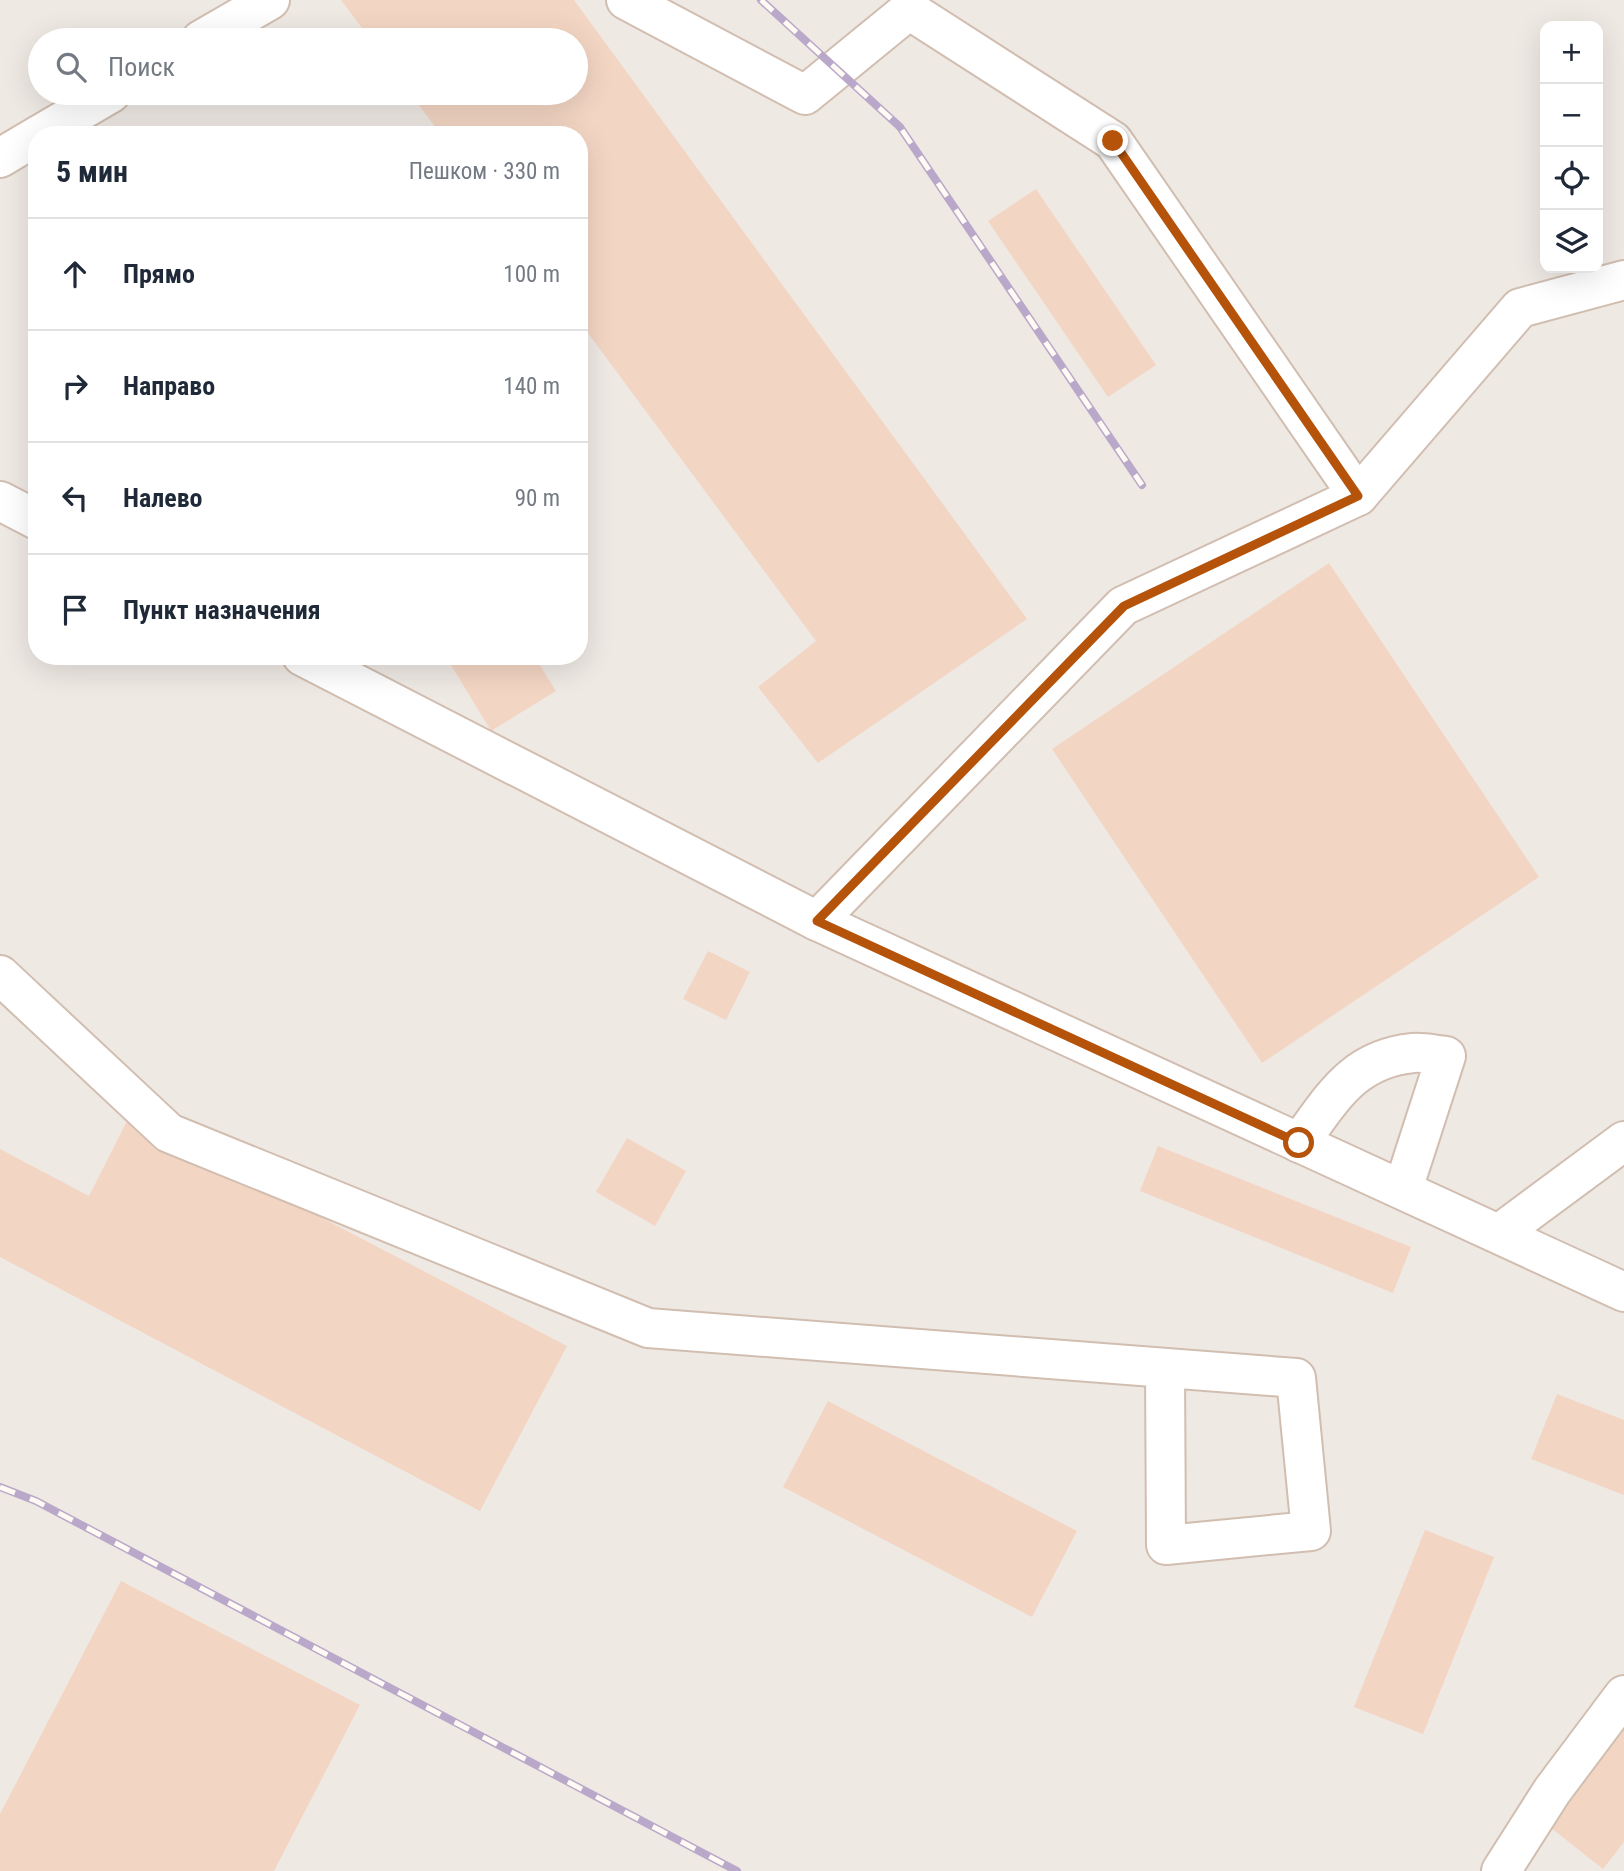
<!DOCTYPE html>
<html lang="ru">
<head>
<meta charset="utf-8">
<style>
	:root { --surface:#fff; --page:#f6f6f7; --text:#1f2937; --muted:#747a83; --line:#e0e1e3 }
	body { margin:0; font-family:"Roboto Condensed",sans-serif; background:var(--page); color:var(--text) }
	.controls { position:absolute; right:21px; top:21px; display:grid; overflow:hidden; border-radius:14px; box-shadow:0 7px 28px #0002 }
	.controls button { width:63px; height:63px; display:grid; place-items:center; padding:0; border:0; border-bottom:2px solid var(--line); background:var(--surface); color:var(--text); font:35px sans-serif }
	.stop { position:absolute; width:21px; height:21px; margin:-16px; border:5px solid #b45309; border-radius:50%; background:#fff }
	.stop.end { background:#b45309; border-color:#fff; box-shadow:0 2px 7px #0008 }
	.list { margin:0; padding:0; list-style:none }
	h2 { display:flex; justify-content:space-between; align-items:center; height:91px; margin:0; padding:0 28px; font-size:30px }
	h2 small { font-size:23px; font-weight:400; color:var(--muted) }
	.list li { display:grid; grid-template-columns:46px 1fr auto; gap:21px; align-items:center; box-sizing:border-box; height:112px; padding:0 28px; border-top:2px solid var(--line) }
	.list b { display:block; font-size:26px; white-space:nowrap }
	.list em { font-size:23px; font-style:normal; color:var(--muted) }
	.icon { flex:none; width:38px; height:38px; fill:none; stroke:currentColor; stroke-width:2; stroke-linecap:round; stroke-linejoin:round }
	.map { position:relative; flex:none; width:1624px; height:1871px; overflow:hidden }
	.search { position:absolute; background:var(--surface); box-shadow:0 7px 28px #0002; left:28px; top:28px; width:560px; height:77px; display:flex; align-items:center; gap:18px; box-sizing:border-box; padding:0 24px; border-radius:38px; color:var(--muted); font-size:26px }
	.panel { position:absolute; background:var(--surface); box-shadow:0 7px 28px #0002; left:28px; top:126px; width:560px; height:539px; border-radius:28px }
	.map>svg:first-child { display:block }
	.industrial { fill:#efe9e4; fill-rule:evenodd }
	.building { fill:#f3d5c3 }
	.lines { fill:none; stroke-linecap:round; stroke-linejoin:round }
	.minor-casing { stroke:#d1beb0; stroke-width:42 }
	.minor { stroke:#fff; stroke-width:38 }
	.rail-casing { stroke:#b9a8c9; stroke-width:8 }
	.rail { stroke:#fffaf3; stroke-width:5; stroke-dasharray:16; stroke-linecap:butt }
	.route { stroke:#b45309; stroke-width:9 }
</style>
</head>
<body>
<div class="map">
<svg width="1624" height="1871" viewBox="0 0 1624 1871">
	<rect width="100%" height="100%" fill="#fdf6ec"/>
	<!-- industrial -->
	<path class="industrial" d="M0 0H1624V1871H0ZM1545 26H1598V268H1545ZM40 40H576V93H40ZM37 135H579V656H37Z"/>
	<!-- building -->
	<g class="building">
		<polygon points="341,0 574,0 1027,619 818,763 758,687 816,641 579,321 579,135 441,135 410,93 576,93 576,40 371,40"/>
		<polygon points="1036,189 1156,365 1108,397 988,221"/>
		<polygon points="1329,563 1539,877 1262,1063 1052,749"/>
		<polygon points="454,656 534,656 556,691 491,731 448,660"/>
		<polygon points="708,951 750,972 726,1020 683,999"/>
		<polygon points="129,1117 567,1346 480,1511 0,1257 0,1149 89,1196"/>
		<polygon points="627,1138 686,1171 655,1226 596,1192"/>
		<polygon points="1158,1146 1411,1247 1393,1293 1140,1191"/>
		<polygon points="1557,1394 1624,1420 1624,1495 1531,1459"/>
		<polygon points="828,1401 1077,1531 1032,1617 783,1487"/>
		<polygon points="1425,1530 1494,1557 1423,1734 1354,1707"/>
		<polygon points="121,1581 360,1705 274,1871 0,1871 0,1814"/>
		<polygon points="1624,1714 1624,1842 1603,1869 1541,1820"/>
	</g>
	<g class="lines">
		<defs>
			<g id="minor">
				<polyline points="626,0 805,95 909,10 1113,141 1358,496"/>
				<polyline points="201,40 270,0"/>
				<polyline points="39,135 111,93"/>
				<polyline points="0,158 37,136"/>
				<polyline points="1624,280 1520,308 1358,496 1123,606 817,921 1624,1292"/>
				<polyline points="0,501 37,520"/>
				<polyline points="302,656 817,921"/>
				<polyline points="0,975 169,1133 648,1328 1296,1378 1311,1531 1166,1545 1165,1368"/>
				<path d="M1299 1143C1332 1099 1352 1059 1413 1053 1424 1052 1435 1055 1446 1056L1403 1189"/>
				<polyline points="1500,1233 1624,1141"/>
				<polyline points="1501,1871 1552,1791 1624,1695"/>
			</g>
		</defs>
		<!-- minor casing -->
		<use href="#minor" class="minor-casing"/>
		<!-- minor -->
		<use href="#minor" class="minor"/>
		<defs>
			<g id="rail">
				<polyline points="761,0 900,127 1142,485"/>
				<polyline points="0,1487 36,1501 737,1871"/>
			</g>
		</defs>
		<!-- rail casing -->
		<use href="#rail" class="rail-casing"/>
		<!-- rail -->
		<use href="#rail" class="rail"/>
	</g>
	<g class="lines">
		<!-- route -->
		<polyline class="route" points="1113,141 1358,496 1124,606 817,921 1299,1143"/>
	</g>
</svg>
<div class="controls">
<button>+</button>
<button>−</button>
<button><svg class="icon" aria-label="locate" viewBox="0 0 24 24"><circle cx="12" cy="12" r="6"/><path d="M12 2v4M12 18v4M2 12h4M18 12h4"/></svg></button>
<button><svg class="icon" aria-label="layers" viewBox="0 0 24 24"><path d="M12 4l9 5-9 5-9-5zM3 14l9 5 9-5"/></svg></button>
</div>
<div class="stop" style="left:1299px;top:1143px"></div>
<div class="stop end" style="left:1113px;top:141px"></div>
<div class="search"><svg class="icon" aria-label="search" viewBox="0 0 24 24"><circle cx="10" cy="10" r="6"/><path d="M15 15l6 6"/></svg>Поиск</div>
<section class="panel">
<h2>5 мин<small>Пешком · 330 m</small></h2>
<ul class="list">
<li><svg class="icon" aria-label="ahead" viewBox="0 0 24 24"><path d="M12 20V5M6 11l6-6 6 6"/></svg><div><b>Прямо</b></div><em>100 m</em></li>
<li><svg class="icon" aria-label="right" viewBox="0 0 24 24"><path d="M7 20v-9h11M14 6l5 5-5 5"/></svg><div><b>Направо</b></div><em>140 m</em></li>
<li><svg class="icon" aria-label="left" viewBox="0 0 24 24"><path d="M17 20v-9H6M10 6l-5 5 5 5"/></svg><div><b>Налево</b></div><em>90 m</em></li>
<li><svg class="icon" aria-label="arrive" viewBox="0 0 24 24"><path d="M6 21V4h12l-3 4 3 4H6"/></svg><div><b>Пункт назначения</b></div></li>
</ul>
</section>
</div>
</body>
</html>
